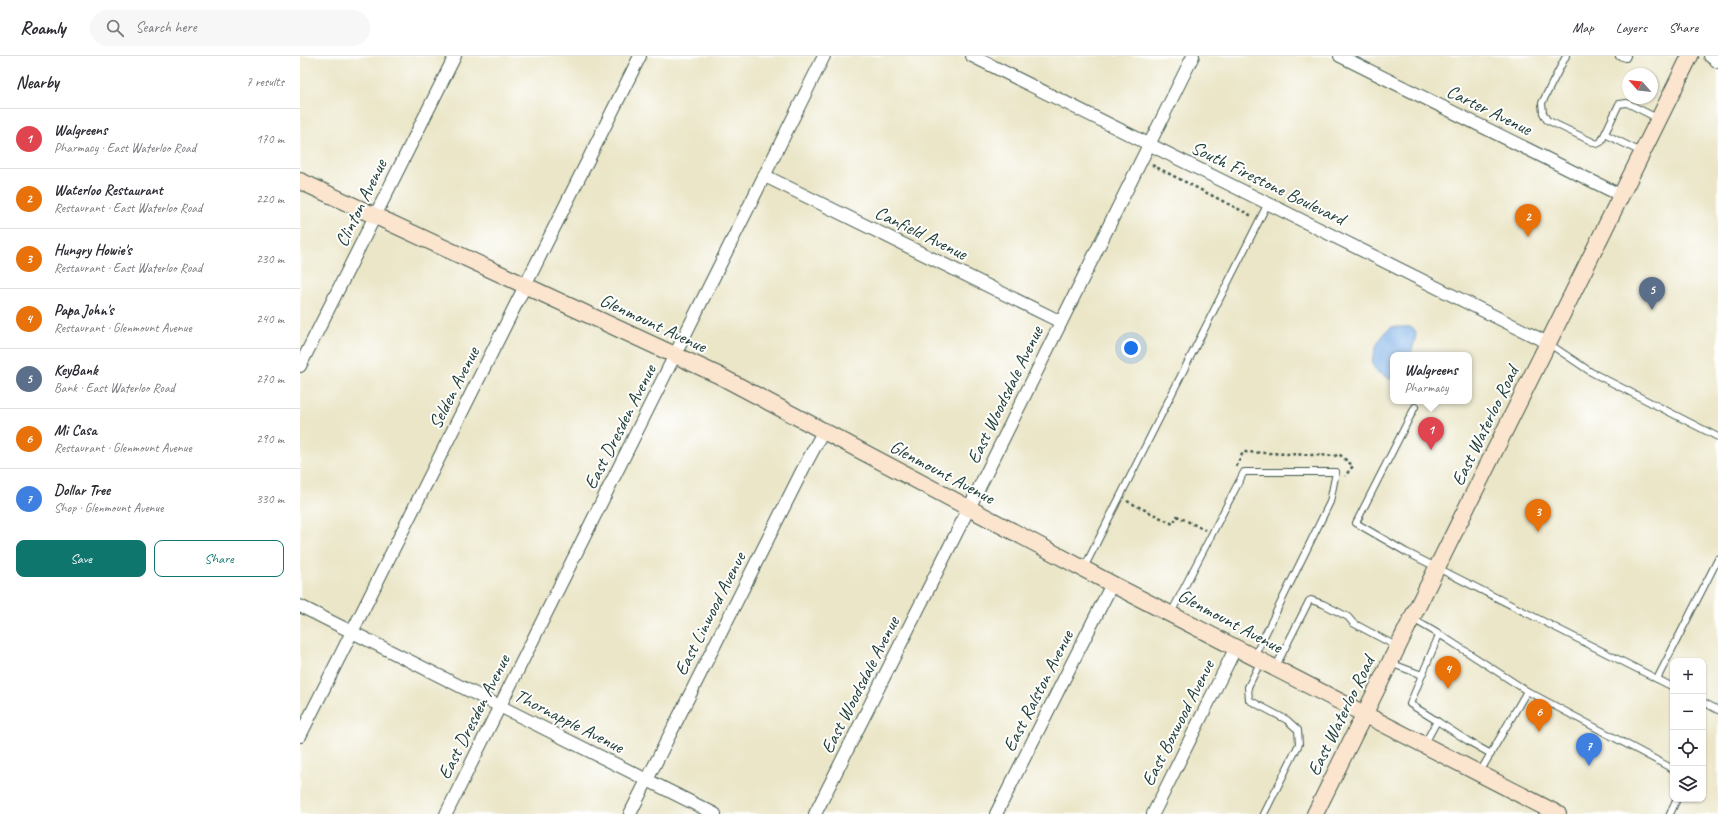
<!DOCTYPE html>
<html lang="en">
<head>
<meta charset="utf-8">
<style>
	:root { --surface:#fff; --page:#f7f7f7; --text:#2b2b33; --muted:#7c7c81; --line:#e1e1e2; --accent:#0f766e }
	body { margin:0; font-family:Caveat,sans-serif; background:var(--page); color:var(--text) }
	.controls { position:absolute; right:12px; bottom:12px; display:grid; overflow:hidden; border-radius:8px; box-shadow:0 1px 3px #0004 }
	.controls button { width:36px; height:36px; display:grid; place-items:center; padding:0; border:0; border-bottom:1px solid var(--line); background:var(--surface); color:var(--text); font:20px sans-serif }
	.compass { position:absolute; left:1322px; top:12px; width:36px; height:36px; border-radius:50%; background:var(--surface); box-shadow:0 1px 3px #0004; rotate:297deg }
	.you { position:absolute; left:831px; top:292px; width:14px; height:14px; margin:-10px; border:3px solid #fff; border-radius:50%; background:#1a73e8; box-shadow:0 0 0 6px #1a73e833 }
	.badge { display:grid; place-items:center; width:26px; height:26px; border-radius:50%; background:var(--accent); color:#fff; font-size:13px; font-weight:700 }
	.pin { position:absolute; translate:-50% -33px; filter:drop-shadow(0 1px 2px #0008) }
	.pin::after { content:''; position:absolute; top:21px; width:14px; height:12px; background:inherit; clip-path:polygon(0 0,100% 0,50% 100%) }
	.popup { position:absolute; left:1090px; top:296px; width:82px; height:52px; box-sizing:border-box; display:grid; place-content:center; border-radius:8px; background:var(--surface); filter:drop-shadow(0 1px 3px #0005); font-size:13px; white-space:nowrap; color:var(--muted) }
	.popup b { font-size:15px; color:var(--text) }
	.popup::after { content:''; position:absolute; left:50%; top:100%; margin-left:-8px; border:8px solid transparent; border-top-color:var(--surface) }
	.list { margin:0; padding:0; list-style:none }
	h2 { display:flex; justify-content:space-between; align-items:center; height:52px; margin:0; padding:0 16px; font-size:17px }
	h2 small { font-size:13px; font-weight:400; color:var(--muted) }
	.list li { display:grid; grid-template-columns:26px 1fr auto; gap:12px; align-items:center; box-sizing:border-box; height:60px; padding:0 16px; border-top:1px solid var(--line) }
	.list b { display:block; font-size:15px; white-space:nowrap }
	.list p { margin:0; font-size:13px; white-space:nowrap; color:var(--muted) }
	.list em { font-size:13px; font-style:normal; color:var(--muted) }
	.actions { display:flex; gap:8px; padding:12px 16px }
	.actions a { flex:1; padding:9px 0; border:1px solid var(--accent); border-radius:8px; text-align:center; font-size:14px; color:var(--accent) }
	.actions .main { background:var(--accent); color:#fff }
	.icon { flex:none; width:22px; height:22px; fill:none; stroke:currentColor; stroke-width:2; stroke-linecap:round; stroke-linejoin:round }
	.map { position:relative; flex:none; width:1418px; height:758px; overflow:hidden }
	header { display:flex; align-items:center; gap:24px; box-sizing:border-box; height:56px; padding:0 20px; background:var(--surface); border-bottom:1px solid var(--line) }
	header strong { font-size:19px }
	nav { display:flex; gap:22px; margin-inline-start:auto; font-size:14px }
	.search { width:280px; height:36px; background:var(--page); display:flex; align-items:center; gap:10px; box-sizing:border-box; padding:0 14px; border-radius:22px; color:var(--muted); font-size:15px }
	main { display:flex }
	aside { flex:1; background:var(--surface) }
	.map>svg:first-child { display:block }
	.water { fill:#77ade5; stroke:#4b758c }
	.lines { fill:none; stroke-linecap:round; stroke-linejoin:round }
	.lane-casing { stroke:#3e564a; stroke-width:8 }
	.street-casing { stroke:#3e564a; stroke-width:14 }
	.secondary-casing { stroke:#3e564a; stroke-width:18 }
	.path { stroke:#3e564a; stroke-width:2.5; stroke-dasharray:3 3; stroke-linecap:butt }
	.lane { stroke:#fff; stroke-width:6 }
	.street { stroke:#fff; stroke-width:12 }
	.secondary { stroke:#fbe5cf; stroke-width:16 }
	.labels { text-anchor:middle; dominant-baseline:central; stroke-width:4; stroke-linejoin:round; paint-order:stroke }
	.street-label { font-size:19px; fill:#1f3d34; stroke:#fff }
</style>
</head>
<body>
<header>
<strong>Roamly</strong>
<div class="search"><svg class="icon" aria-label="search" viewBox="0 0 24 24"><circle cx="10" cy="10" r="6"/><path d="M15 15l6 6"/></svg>Search here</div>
<nav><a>Map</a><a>Layers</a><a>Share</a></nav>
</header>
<main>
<aside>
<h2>Nearby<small>7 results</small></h2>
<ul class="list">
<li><span class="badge" style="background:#e0444e">1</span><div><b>Walgreens</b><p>Pharmacy · East Waterloo Road</p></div><em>170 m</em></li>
<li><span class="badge" style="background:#e8710a">2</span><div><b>Waterloo Restaurant</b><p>Restaurant · East Waterloo Road</p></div><em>220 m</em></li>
<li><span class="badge" style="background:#e8710a">3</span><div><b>Hungry Howie's</b><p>Restaurant · East Waterloo Road</p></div><em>230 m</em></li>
<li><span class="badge" style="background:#e8710a">4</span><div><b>Papa John's</b><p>Restaurant · Glenmount Avenue</p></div><em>240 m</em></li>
<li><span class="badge" style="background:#5c6f8a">5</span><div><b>KeyBank</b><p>Bank · East Waterloo Road</p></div><em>270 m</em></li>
<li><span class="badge" style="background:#e8710a">6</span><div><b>Mi Casa</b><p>Restaurant · Glenmount Avenue</p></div><em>290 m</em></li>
<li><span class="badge" style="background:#3f7fe0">7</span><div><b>Dollar Tree</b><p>Shop · Glenmount Avenue</p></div><em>330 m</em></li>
</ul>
<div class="actions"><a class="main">Save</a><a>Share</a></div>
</aside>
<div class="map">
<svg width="1418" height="758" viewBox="0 0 1418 758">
	<rect width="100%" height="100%" fill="#fff"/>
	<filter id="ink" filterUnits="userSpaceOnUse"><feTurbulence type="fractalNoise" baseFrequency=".025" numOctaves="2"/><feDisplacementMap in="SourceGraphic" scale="8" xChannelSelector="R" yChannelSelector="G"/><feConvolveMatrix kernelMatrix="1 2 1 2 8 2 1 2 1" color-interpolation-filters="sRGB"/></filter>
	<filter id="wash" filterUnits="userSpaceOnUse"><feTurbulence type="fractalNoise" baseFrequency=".012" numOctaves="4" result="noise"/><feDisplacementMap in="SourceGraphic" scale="16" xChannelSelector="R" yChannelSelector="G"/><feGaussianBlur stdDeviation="0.9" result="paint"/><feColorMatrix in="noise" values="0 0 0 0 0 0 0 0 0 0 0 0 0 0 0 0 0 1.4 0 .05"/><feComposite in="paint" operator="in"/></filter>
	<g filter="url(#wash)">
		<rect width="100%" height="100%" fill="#ebe6c8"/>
		<!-- water -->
		<path class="water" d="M1091 271H1110L1115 274 1116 279 1111 299H1093L1092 324 1076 315 1072 308C1073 292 1080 281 1091 271Z"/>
	</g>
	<g filter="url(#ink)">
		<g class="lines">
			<defs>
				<g id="lane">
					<polyline points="1266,0 1242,47 1243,57 1247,64 1297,88 1301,86 1319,48 1327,47 1359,63"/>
					<polyline points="1319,0 1326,2 1327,0"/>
					<polyline points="1305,78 1341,96"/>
					<polyline points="1248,287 1291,316 1418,381"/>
					<polyline points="1115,351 1056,467 1106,496 1373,631"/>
					<polyline points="784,512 968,147"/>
					<polyline points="871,557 944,416 1036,416 1030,446 954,601"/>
					<polyline points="1113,563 1147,583 1227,635 1180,716"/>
					<polyline points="961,605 948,631 949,644 987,664 998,674 999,688 964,758"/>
					<polyline points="1090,607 1122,619 1139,579"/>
					<polyline points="975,612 1009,545 1011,544 1023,548 1048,561 1053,567 1096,590"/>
					<polyline points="1122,619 1110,648 1137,665 1124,689"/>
					<polyline points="1357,623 1418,503"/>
					<polyline points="1227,635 1373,713"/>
					<polyline points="1403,646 1418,654"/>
					<polyline points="1137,665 1168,685 1191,698"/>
					<polyline points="1370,758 1377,743"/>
				</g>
				<g id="street">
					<polyline points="672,0 1248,287"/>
					<polyline points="1040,0 1322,140"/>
					<polyline points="1410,0 1418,6"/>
					<polyline points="465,120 761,266"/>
					<polyline points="0,310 155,0"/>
					<polyline points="0,550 415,758"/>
					<polyline points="0,680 340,0"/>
					<polyline points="146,758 524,0"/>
					<polyline points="330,758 503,413 523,376"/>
					<polyline points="515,758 669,452 893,0"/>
					<polyline points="696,758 812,528"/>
					<polyline points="853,758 936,591"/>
				</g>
				<g id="secondary">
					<polyline points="0,125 418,319 812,528 1258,758"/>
					<polyline points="1015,758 1390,0"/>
				</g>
			</defs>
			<!-- lane casing -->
			<use href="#lane" class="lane-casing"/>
			<!-- street casing -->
			<use href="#street" class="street-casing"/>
			<!-- secondary casing -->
			<use href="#secondary" class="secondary-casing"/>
			<!-- path -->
			<g class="path">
				<polyline points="852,109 952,160"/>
				<polyline points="936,411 943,396 1035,400 1039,398 1053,410 1045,420"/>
				<polyline points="827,445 873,468 877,460 905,474"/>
			</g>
			<!-- lane -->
			<use href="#lane" class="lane"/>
			<!-- street -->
			<use href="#street" class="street"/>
			<!-- secondary -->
			<use href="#secondary" class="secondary"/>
		</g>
	</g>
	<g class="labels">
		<!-- street labels -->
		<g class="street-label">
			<text transform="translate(1189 54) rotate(26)">Carter Avenue</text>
			<text transform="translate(968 127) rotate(26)">South Firestone Boulevard</text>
			<text transform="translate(61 147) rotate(-64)">Clinton Avenue</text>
			<text transform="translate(621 177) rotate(26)">Canfield Avenue</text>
			<text transform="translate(353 267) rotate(25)">Glenmount Avenue</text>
			<text transform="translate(154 332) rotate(-63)">Selden Avenue</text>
			<text transform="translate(705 339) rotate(-64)">East Woodsdale Avenue</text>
			<text transform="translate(1185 370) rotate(-64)">East Waterloo Road</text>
			<text transform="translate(320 371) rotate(-63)">East Dresden Avenue</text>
			<text transform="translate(642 416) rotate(28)">Glenmount Avenue</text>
			<text transform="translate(410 558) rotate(-63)">East Linwood Avenue</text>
			<text transform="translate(930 565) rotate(28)">Glenmount Avenue</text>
			<text transform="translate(560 629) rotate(-63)">East Woodsdale Avenue</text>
			<text transform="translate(738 635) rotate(-63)">East Ralston Avenue</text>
			<text transform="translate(1041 660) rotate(-64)">East Waterloo Road</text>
			<text transform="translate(174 661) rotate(-63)">East Dresden Avenue</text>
			<text transform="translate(269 665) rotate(27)">Thornapple Avenue</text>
			<text transform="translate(878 667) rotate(-63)">East Boxwood Avenue</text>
		</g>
	</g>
</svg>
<div class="controls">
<button>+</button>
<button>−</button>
<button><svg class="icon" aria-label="locate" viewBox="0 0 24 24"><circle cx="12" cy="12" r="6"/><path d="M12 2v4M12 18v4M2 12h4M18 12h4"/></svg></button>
<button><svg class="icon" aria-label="layers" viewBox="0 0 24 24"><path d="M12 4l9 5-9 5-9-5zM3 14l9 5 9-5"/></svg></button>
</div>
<svg class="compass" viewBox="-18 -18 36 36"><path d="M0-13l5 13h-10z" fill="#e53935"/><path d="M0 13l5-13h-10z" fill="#7c7c81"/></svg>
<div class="you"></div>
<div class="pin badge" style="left:1131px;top:394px;background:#e0444e">1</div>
<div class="popup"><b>Walgreens</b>Pharmacy</div>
<div class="pin badge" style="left:1228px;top:181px;background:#e8710a">2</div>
<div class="pin badge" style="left:1238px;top:476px;background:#e8710a">3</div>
<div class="pin badge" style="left:1148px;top:633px;background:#e8710a">4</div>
<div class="pin badge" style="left:1352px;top:254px;background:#5c6f8a">5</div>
<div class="pin badge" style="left:1239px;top:676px;background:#e8710a">6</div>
<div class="pin badge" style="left:1289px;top:710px;background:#3f7fe0">7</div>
</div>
</main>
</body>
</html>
